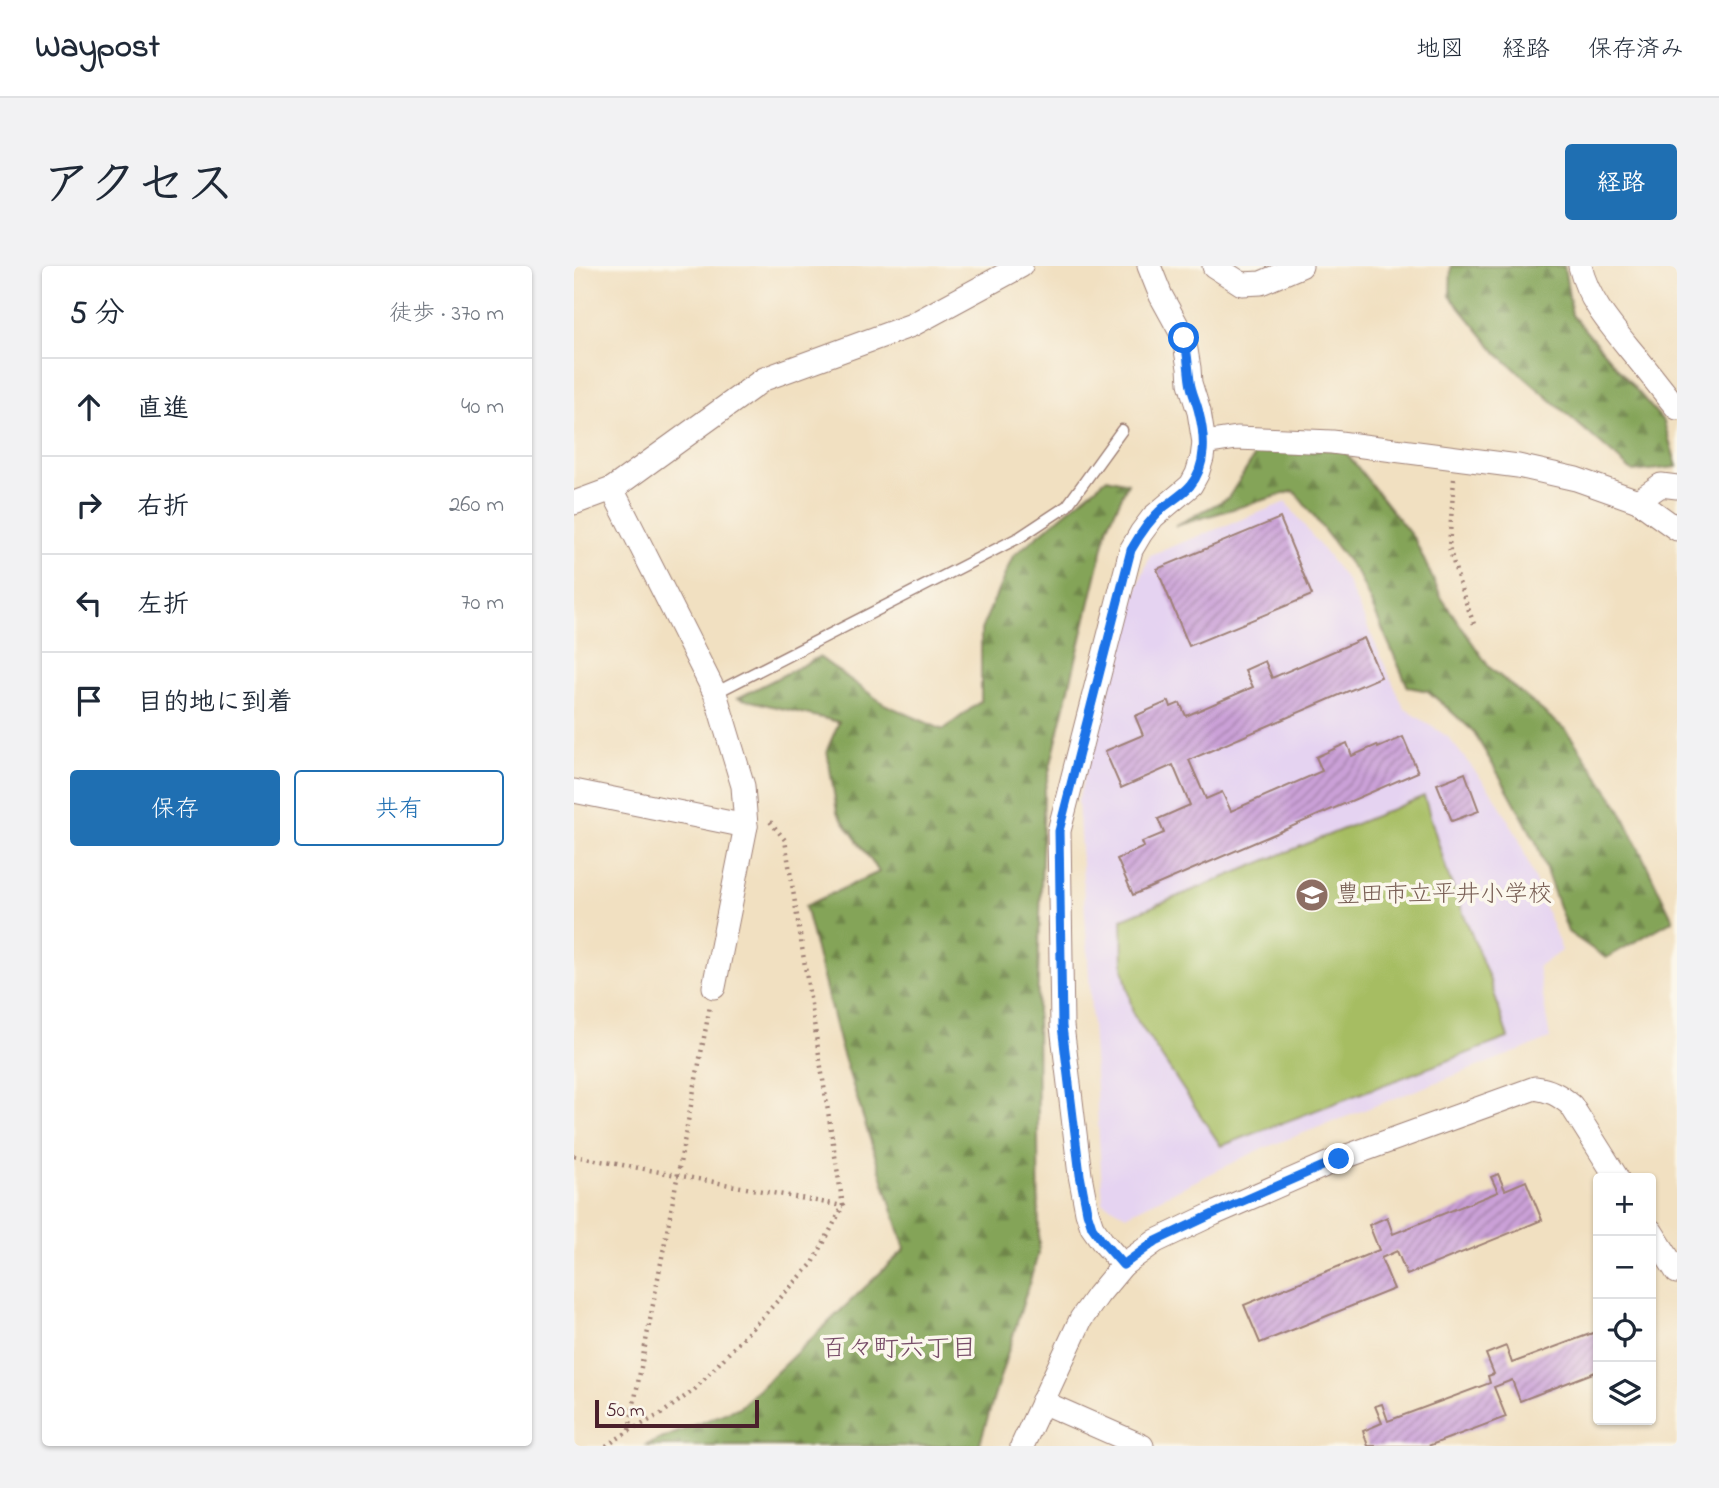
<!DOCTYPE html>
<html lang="ja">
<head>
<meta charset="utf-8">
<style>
	:root { --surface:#fff; --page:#f2f2f3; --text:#1f2937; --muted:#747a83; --line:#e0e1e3; --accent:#1f6fb2 }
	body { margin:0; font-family:"Indie Flower","Klee One",sans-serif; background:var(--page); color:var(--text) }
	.controls { position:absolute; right:21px; bottom:21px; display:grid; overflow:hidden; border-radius:7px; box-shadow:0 2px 5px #0004 }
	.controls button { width:63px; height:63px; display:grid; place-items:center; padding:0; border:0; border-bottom:2px solid var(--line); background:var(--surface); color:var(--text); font:35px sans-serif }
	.scale { position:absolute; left:21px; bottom:18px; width:164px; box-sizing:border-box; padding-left:7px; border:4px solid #4a1f2b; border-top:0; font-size:19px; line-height:24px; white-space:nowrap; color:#4a1f2b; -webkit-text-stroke:5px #fbf7ec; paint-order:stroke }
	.stop { position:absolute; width:21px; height:21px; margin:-16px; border:5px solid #1a73e8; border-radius:50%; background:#fff }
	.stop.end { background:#1a73e8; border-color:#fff; box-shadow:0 2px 7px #0008 }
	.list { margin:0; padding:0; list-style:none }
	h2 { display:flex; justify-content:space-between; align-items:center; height:91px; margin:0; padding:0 28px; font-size:30px }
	h2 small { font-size:23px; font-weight:400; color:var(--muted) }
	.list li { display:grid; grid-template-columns:46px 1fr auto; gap:21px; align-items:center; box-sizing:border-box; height:98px; padding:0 28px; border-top:2px solid var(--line) }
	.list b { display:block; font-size:26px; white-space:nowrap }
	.list em { font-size:23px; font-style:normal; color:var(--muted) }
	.actions { display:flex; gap:14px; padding:21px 28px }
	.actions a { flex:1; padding:16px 0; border:2px solid var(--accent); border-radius:7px; text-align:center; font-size:24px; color:var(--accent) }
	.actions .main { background:var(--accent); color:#fff }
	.icon { flex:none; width:38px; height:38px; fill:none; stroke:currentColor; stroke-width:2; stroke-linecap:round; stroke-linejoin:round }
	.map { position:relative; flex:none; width:1103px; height:1180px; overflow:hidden; border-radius:7px }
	header { display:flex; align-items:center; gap:42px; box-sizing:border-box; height:98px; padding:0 35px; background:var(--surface); border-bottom:2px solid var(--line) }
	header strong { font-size:33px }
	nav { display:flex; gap:38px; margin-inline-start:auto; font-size:24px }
	.intro { display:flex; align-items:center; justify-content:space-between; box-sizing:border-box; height:168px; padding:0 42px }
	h1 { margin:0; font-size:49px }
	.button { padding:18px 32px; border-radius:7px; background:var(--accent); color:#fff; font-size:24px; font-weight:700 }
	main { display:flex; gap:42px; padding:0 42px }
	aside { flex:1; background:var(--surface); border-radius:7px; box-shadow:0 2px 5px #0004 }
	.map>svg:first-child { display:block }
	.built { fill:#e5d3f1 }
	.forest { fill:url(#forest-firs); stroke:#676242; stroke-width:2 }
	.pitch { fill:#a6bd62; stroke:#786e46; stroke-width:2 }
	.building { fill:url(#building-hatch) }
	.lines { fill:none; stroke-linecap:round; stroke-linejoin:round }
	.service-casing { stroke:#9e8076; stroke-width:13 }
	.minor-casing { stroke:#9e8076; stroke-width:25 }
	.path { stroke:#9e8076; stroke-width:4.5; stroke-dasharray:2 5; stroke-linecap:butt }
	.service { stroke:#fff; stroke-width:10 }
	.minor { stroke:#fff; stroke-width:23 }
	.route { stroke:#1a73e8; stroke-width:9 }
	.labels { text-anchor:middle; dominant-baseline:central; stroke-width:7; stroke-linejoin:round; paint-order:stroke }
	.education-label { font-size:24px; fill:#785e54; stroke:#fbf7ec; text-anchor:start }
	.neighbourhood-label { font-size:26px; fill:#774c68; stroke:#fbf7ec }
</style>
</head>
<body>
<header>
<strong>Waypost</strong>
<nav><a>地図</a><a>経路</a><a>保存済み</a></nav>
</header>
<div class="intro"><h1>アクセス</h1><a class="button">経路</a></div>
<main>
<aside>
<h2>5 分<small>徒歩 · 370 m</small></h2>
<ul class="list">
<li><svg class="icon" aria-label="ahead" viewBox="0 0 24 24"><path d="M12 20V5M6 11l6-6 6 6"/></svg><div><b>直進</b></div><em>40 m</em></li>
<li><svg class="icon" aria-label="right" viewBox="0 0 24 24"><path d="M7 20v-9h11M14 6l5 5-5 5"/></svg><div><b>右折</b></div><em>260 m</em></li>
<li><svg class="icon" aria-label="left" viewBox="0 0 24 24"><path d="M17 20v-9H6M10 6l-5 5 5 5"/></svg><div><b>左折</b></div><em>70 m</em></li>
<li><svg class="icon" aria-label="arrive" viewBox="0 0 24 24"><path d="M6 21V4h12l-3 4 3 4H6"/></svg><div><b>目的地に到着</b></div></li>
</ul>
<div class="actions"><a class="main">保存</a><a>共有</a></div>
</aside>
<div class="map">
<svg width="1103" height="1180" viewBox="0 0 1103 1180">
	<defs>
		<pattern id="forest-firs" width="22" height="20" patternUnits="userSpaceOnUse" patternTransform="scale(1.75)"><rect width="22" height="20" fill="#84a458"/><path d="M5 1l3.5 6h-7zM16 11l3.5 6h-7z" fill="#6e8549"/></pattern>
		<pattern id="building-hatch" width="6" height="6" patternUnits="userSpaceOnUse" patternTransform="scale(1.75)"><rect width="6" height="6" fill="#cba1d8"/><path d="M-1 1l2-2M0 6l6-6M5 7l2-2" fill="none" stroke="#a783af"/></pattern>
	</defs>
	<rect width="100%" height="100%" fill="#fbf7ec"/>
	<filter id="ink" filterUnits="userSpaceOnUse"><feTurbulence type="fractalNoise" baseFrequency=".0143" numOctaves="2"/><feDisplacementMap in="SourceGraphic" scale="14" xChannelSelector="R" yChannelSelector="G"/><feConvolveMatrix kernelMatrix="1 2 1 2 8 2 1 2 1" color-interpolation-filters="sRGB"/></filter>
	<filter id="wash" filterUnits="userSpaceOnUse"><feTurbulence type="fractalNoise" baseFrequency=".00686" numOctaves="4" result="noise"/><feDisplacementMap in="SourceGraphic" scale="28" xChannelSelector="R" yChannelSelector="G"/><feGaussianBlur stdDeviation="1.57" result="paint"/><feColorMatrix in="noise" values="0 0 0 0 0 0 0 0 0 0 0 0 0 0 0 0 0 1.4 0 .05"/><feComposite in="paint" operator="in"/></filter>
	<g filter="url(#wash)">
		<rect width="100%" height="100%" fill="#f1e0c1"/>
		<!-- built -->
		<polygon class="built" points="712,236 773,315 830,442 874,471 920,529 945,573 988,685 964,700 976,773 685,884 552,949 529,936 504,534 556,341 576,289"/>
		<!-- forest -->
		<g class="forest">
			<polygon points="877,0 990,0 998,49 1090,156 1103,201 1059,206 924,88 876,30"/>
			<polygon points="687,180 770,184 841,274 867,331 915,401 993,465 1045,541 1099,654 1032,692 994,666 962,576 936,528 899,465 854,425 834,421 785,310 720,225 601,260 654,232"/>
			<polygon points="533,212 554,217 534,260 470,527 463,745 465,985 405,1180 70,1180 166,1141 331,983 266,779 231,640 305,606 263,546 253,484 265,456 164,432 245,391 310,438 369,464 407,435 407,364 439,290"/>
		</g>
		<!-- pitch -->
		<polygon class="pitch" points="850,530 874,609 917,717 934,772 647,880 559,748 549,702 548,653"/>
		<g id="blocks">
			<!-- building -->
			<g class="building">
				<polygon points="706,252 738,329 615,380 583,303"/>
				<polygon points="790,372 807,411 615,494 632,533 648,526 657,545 748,505 742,491 773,477 778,490 803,479 804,482 829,471 844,506 559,629 543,593 570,581 568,576 590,567 584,553 616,539 599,499 547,522 531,485 569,469 561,450 595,435 597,441 606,437 612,450 679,421 671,404 691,395 698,412"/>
				<polygon points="891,507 905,545 878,555 863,518"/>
				<polygon points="924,908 931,924 952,915 968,954 833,1009 823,985 807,992 820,1023 686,1077 670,1039 805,984 795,959 813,951 819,968 924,926 917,911"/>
				<polygon points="1024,1065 1024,1105 946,1135 938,1114 920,1121 932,1151 854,1180 794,1180 789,1165 808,1157 801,1140 808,1138 814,1155 916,1117 914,1110 920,1108 912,1088 932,1080 938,1097"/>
			</g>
		</g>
	</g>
	<g filter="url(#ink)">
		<use href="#blocks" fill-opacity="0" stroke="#9e8076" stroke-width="2"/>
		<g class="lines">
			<defs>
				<polyline id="service" points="141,427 446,271 493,240 548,164"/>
				<g id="minor">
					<polyline points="640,0 668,18 687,17 727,0"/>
					<path d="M1006 0C1014 34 1037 60 1059 87 1074 105 1088 124 1103 142"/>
					<polyline points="630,177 663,172 758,176 944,200 1002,213 1064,235 1103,263"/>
					<polyline points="38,223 141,427 169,520 172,560 140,721"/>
					<polyline points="1064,235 1087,219 1103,221"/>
					<polyline points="0,237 38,223 190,113 338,59 447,0"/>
					<polyline points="0,525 172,560"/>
					<polyline points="1077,965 1103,1006"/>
					<polyline points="549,999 528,975 518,961 513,946 506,909 488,760 485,565 557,284 567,267 579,251 617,219 623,208 628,192 630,177 625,146 616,117 615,102 610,72 587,30 575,0"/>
					<polyline points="468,1136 568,1180"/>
					<path d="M448 1180 507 1053 524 1029 549 999 582 975 639 948 765 893 961 822C976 824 985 829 997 839L1043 912"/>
				</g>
			</defs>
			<!-- service casing -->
			<use href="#service" class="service-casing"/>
			<!-- minor casing -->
			<use href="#minor" class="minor-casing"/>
			<!-- path -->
			<g class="path">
				<polyline points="880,213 875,281 888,326 900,358"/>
				<polyline points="0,890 269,940"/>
				<polyline points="55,1164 136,740"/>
				<polyline points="32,1180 55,1165 87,1148 120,1124 239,997 269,940 211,574 194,553"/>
			</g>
			<!-- service -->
			<use href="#service" class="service"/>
			<!-- minor -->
			<use href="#minor" class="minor"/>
		</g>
	</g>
	<g class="lines" filter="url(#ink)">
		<!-- route -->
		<path class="route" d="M610 72C614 87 614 101 616 115 617 126 623 136 625 147 631 170 633 200 616 220 609 228 599 234 590 241 576 253 566 268 557 284L485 565 488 760 506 909 513 946 518 961 528 975 549 999 582 975 639 948 765 893"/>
	</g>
	<!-- icons -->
	<defs>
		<symbol id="school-disc" viewBox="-11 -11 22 22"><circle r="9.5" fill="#8d6e63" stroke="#fbf7ec"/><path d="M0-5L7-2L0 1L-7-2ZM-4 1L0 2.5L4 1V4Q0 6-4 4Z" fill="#fff"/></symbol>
	</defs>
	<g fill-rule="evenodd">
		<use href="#school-disc" x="719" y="610" width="38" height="38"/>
	</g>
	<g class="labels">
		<!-- education labels -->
		<g class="education-label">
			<text x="762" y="629">豊田市立平井小学校</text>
		</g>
		<!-- neighbourhood labels -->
		<g class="neighbourhood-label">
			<text x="325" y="1084">百々町六丁目</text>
		</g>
	</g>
</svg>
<div class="controls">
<button>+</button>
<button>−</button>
<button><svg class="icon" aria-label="locate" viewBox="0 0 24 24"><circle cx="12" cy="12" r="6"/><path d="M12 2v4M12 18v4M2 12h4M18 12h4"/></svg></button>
<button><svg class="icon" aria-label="layers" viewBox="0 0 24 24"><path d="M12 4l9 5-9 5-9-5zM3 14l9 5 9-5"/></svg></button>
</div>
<div class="scale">50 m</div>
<div class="stop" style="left:610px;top:72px"></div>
<div class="stop end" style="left:765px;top:893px"></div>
</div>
</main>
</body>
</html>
